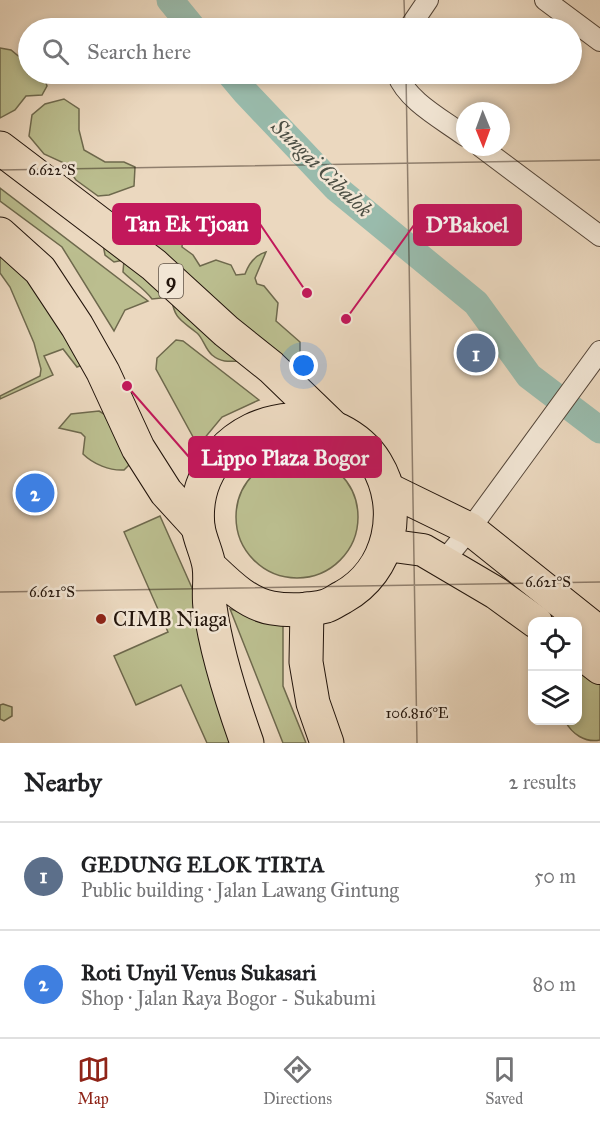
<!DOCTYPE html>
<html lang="en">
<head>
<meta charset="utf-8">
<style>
	:root { --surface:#fff; --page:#f2f2f2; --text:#202124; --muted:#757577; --line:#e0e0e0; --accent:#8f2418 }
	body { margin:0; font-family:"IM FELL Great Primer",serif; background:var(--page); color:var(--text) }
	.controls { position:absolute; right:18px; bottom:18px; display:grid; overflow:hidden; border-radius:12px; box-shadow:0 3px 9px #0003 }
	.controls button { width:54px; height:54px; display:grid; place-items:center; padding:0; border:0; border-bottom:2px solid var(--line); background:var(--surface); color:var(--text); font:30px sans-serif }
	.compass { position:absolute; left:456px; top:102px; width:54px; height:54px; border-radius:50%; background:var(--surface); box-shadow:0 3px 9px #0003; rotate:179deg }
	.you { position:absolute; left:304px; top:366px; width:21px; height:21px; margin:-15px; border:4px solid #fff; border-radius:50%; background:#1a73e8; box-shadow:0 0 0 9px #1a73e833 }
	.badge { display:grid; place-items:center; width:39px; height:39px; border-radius:50%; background:var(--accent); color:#fff; font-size:20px; font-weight:700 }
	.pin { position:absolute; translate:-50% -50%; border:3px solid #fff; box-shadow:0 2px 6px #0006 }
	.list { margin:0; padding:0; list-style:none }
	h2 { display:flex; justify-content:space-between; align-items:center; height:78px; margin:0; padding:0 24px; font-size:26px }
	h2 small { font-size:20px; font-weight:400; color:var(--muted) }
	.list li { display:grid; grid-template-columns:39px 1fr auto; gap:18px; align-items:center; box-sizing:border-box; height:108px; padding:0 24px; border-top:2px solid var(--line) }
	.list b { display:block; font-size:22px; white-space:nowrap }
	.list p { margin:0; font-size:20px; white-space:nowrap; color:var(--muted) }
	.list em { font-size:20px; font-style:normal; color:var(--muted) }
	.icon { flex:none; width:33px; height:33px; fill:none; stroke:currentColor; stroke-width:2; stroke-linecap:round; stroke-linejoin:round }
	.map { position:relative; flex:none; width:600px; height:743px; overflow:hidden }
	.search { position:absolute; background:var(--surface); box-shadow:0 3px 9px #0003; left:18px; right:18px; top:18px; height:66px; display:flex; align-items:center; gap:15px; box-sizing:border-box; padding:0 21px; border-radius:33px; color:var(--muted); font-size:22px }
	.sheet { height:294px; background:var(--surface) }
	nav { display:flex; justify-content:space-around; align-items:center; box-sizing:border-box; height:84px; border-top:2px solid var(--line); background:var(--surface); font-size:16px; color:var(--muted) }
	nav a { display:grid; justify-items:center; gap:3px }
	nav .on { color:var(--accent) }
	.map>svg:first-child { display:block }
	.green { fill:#bbbe8f; stroke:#6e694d; stroke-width:1.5 }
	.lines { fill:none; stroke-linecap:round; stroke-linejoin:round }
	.canal { stroke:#99bbac; stroke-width:27 }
	.street-casing { stroke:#544538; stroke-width:22 }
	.primary-casing { stroke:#22140b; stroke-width:34 }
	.highway-casing { stroke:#22140b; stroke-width:35 }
	.street { stroke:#f2e6d5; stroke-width:20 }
	.primary { stroke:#ebd8bf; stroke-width:32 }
	.highway { stroke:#ebd8bf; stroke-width:33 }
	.ticks { fill:none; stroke:#22140b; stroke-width:1.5; stroke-opacity:0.45 }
	.poi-dot { fill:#8f2418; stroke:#f2e6d5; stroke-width:2 }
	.labels { text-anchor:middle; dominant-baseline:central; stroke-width:5; stroke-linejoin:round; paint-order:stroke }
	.shield { fill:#f2e6d5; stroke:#605348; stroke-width:1.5 }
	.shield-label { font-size:20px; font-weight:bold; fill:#22140b }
	.poi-label { font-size:21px; fill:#22140b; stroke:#f2e6d5; text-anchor:start }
	.water-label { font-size:22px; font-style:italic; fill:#4c4e43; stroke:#f2e6d5 }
	.ticks-label { font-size:15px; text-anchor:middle; fill:#22140b; stroke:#f2e6d5; stroke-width:5; stroke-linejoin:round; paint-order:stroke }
	.leader { fill:none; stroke:#c2185b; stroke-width:2 }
	.callout-dot { fill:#c2185b; stroke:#f2e6d5; stroke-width:2 }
	.callout { fill:#c2185b; stroke:#c2185b; stroke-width:2 }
	.callout-label { font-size:22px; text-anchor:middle; font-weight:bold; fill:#fff }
</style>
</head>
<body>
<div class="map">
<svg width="600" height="743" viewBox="0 0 600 743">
	<rect width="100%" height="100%" fill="#ebd8bf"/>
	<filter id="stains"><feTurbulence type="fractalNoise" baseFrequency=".00333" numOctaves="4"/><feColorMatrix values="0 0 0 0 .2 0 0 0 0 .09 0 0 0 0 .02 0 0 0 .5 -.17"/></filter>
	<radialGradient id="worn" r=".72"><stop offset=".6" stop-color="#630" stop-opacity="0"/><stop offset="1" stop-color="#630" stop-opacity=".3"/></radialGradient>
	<!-- green -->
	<g class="green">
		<polygon points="0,48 11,50 28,64 28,74 43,74 47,86 42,95 26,96 15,110 0,118"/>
		<polygon points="64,99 79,109 79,130 84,150 105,162 124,162 135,167 134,186 109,195 98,196 76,180 64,163 44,154 29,136 32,115 45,104"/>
		<polygon points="0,188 148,301 125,310 114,331 62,247 0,201"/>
		<path d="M132 210 146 215 147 223 152 220 159 229 174 227 183 234 182 247 193 255 200 266 216 260 231 265 236 275 245 274C249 263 255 255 266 252L255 278 257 284 264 286 278 303 276 321 300 342V358L288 373C276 370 261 363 248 361 235 360 224 365 212 355 205 349 203 338 197 333 180 319 175 320 171 297L152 299C144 288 133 282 123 272L124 260 114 262 105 255 102 239 118 217Z"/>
		<polygon points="0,238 95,360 77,367 63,349 44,356 53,375 0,399 0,396 40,376 41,369 34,343 10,287 0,273"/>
		<polygon points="176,340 183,341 259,400 222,417 198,446 156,369 157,358"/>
		<path d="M99 411 104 414 106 418 115 414 130 464 124 470C110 471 93 464 83 454L85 437 81 433 59 428 71 414Z"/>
		<circle cx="297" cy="517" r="61"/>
		<polygon points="160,516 261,743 207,743 181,685 136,705 114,656 168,632 124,532"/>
		<polygon points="230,609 261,618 283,617 283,686 306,743 283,743"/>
		<path d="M578 658 600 674V740C585 743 572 734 565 721L578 720Z"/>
		<polygon points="3,704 12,707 12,716 4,721 0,719 0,705"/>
	</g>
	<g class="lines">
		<!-- canal -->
		<g class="canal">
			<polyline points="170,0 193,28"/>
			<polyline points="230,74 246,93 336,188 476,303 529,376 600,430"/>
		</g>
		<defs>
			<g id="street">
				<polyline points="545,0 600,41"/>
				<polyline points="409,28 428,0"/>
				<path d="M397 74C407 101 442 119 465 136"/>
				<polyline points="481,147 600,236"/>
				<polyline points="443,562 470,529 600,351"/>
			</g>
			<g id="primary">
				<polyline points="388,489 470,529 600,633"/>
				<polyline points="386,545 423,550 496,593 536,622"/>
				<polyline points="578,651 600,668"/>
			</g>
			<g id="highway">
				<polyline points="0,148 154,265 226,331 271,367 332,426"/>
				<polyline points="0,234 40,270 77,326 103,372 138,448 166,492 198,527"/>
				<path d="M209 566C227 583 247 604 272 608 289 611 311 610 326 606 332 604 337 600 343 597 390 571 404 509 376 463 359 435 323 418 291 420 235 423 192 470 198 527 200 540 207 553 209 566 211 580 208 594 210 607 216 651 232 701 247 743"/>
				<polyline points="307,609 306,662 313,703 327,743"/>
			</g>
		</defs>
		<!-- street casing -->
		<use href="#street" class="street-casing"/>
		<!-- primary casing -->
		<use href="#primary" class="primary-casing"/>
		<!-- highway casing -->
		<use href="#highway" class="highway-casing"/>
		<!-- street -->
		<use href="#street" class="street"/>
		<!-- primary -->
		<use href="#primary" class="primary"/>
		<!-- highway -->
		<use href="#highway" class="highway"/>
	</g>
	<!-- ticks -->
	<path class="ticks" d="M404 0 405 28M406 74 417 743M0 170 600 160M0 592 600 582"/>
	<!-- markers -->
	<circle class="poi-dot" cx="101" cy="619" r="6"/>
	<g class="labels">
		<!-- shield labels -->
		<rect class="shield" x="159" y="264" width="24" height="34" rx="4.5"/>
		<g class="shield-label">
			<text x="171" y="281">9</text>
		</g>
		<!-- poi labels -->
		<g class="poi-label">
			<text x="113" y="619">CIMB Niaga</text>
		</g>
		<!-- water labels -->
		<g class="water-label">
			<text transform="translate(322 168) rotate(44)">Sungai Cibalok</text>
		</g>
	</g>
	<g class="ticks-label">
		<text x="52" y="175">6.622°S</text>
		<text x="548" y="587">6.621°S</text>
		<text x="52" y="597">6.621°S</text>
		<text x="417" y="718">106.816°E</text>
	</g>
	<!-- callouts -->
	<path class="leader" d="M307 293L260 224M346 319L414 225M127 386L189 457"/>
	<g class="callout-dot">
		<circle cx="307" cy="293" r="6"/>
		<circle cx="346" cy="319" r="6"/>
		<circle cx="127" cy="386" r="6"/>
	</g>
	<g class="callout">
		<rect x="113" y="204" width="147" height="40" rx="6"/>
		<rect x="414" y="205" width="107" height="40" rx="6"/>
		<rect x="189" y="437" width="192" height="40" rx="6"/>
	</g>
	<g class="callout-label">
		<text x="187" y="231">Tan Ek Tjoan</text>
		<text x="467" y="232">D'Bakoel</text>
		<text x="285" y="465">Lippo Plaza Bogor</text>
	</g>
	<rect width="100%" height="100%" filter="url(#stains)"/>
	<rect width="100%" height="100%" fill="url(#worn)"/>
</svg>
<div class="controls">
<button><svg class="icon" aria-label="locate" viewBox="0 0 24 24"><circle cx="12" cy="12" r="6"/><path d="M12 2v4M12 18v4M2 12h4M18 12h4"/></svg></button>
<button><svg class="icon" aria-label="layers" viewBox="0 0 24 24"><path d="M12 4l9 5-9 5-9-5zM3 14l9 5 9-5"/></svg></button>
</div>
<svg class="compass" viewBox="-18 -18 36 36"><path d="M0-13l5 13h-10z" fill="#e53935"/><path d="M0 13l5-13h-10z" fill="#757577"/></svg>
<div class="you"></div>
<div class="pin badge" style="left:476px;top:353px;background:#5c6f8a">1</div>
<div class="pin badge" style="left:35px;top:493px;background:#3f7fe0">2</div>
<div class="search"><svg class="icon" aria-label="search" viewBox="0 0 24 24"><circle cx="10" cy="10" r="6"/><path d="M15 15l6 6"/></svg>Search here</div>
</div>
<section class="sheet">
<h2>Nearby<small>2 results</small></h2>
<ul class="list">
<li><span class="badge" style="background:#5c6f8a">1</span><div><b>GEDUNG ELOK TIRTA</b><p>Public building · Jalan Lawang Gintung</p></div><em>50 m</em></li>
<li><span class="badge" style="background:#3f7fe0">2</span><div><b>Roti Unyil Venus Sukasari</b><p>Shop · Jalan Raya Bogor - Sukabumi</p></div><em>80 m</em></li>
</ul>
</section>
<nav>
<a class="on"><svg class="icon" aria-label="map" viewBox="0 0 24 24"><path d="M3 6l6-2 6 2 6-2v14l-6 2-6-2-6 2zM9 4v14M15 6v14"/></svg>Map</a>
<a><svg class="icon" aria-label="directions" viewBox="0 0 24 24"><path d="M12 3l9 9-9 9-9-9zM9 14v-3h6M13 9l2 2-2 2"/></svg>Directions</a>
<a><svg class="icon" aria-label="saved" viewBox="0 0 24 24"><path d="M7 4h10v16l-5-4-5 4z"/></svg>Saved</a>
</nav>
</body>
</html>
